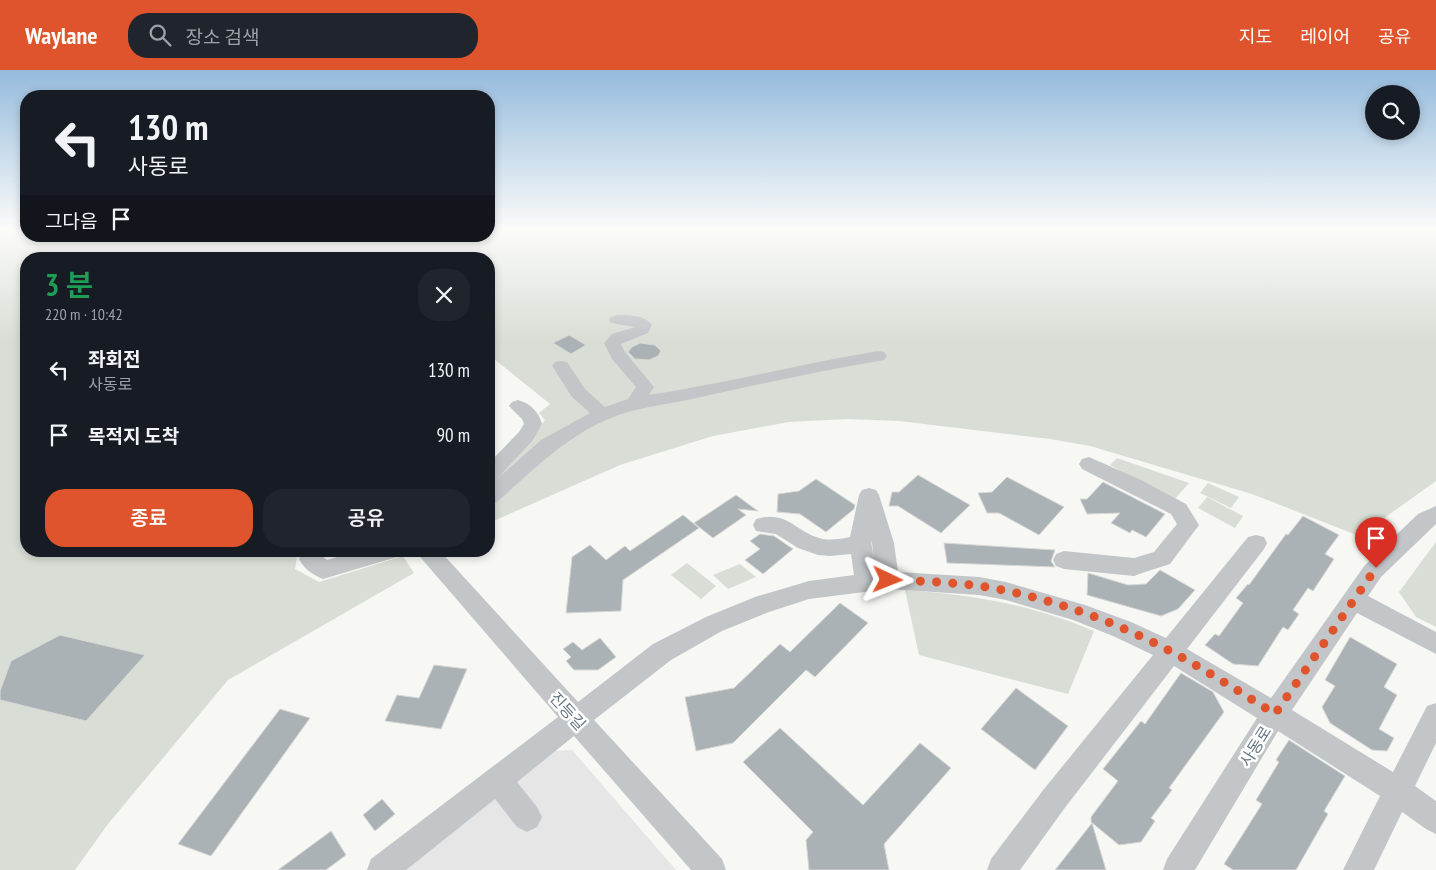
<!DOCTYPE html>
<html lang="ko">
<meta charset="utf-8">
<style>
:root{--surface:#171b24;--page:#20242c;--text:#f1f3f6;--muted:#9ea1a6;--accent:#df542c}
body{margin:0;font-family:"PT Sans Narrow","Noto Sans KR",sans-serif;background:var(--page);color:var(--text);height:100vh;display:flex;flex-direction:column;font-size:19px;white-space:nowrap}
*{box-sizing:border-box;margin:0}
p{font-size:16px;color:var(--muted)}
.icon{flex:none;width:28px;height:28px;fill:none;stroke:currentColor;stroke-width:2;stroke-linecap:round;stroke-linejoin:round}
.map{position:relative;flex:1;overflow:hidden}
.panel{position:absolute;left:20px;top:182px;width:475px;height:305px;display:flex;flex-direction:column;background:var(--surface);border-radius:20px;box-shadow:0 2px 8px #0003}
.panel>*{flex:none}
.banner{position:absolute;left:20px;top:20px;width:475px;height:152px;border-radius:20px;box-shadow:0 2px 8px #0003;background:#171b24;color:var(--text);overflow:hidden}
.fabs{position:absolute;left:1365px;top:15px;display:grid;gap:10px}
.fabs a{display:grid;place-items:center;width:55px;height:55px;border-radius:50%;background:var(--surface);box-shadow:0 2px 8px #0003;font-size:25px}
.pin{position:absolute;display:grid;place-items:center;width:42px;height:42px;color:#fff;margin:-51px -21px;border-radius:50% 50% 50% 0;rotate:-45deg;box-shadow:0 0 5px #0007}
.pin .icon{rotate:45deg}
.me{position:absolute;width:55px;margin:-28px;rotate:92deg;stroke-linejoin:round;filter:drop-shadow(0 0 4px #0008)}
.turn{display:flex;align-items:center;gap:18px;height:105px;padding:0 25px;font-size:22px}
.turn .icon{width:65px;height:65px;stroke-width:2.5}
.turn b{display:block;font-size:35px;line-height:42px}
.then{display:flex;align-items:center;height:48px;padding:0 25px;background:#0003;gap:10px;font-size:19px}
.round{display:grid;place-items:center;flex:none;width:52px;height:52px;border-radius:20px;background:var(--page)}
.head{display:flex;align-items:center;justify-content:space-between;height:85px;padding:0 25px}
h1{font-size:30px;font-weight:600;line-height:38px;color:#1e9e55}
.cta{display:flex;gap:10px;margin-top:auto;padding:10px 25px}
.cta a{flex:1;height:58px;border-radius:20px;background:var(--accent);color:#fff;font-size:20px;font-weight:600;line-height:58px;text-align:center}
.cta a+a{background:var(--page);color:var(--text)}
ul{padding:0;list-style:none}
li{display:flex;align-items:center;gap:15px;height:65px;padding:0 25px}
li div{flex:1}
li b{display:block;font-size:19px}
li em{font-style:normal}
header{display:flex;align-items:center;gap:30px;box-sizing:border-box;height:70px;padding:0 25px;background:var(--accent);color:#fff}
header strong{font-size:24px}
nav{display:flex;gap:28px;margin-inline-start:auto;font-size:18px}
.search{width:350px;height:45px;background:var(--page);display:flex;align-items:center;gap:12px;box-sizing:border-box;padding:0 18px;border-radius:20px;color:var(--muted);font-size:19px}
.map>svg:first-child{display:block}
.built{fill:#e5e6e5}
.green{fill:#d8ded5}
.building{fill:#aab2b6;stroke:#d8d8d6}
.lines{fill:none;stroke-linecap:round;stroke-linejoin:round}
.minor{fill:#c2c6c9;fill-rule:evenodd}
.route{stroke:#df542c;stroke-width:9;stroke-dasharray:0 16.2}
.labels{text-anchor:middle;stroke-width:5;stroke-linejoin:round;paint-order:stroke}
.near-street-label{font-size:16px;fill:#677784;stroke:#fff}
</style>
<header>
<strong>Waylane</strong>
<div class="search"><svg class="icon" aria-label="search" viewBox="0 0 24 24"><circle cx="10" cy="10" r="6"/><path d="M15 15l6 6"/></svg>장소 검색</div>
<nav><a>지도</a><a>레이어</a><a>공유</a></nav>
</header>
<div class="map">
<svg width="1436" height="800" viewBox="0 0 1436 800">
<rect width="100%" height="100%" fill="#f7f7f4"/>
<polygon class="built" points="572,680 676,800 398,800 550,681"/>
<g class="green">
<polygon points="0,158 26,158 26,166 489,166 489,158 1436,158 1436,411 1359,466 1252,424 1090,376 1050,369 899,351 847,349 789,352 713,366 620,395 489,453 489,416 545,350 539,343 550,334 489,285 489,189 26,189 26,481 298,481 295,499 319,512 403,486 414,503 228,610 108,754 75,800 0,800"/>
<polygon points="1117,388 1189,413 1175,429 1110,395"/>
<polygon points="1208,413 1239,427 1231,438 1200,423"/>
<polygon points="1207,427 1243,446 1235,458 1198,438"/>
<polygon points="1436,472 1436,557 1416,547 1399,522"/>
<polygon points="687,493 716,516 701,529 671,505"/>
<polygon points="740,494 756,507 728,519 713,505"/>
<path d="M905,520C974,525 1030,534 1094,561L1068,624L919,585Z"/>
</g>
<g class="building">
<polygon points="569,265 586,275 571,284 553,273"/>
<polygon points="640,273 655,275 661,281 658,286 649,290 635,289 628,282 632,277"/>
<polygon points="918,405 970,435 941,463 898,436 889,436 892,422 899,422"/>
<polygon points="1007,407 1064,437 1039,465 999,443 987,443 978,423 992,422"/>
<polygon points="816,409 855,435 854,439 826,462 800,444 777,442 778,424 799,421"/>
<polygon points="1103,412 1165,444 1146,467 1132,460 1130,463 1111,453 1120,443 1087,444 1080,429 1087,429"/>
<polygon points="736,425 758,441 738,439 746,445 713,468 694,453"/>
<polygon points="683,445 699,458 623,510 621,541 566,543 572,487 590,475 606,490 625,476 630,481"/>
<polygon points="1303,446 1339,465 1325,484 1334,489 1313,521 1308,518 1293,540 1299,544 1288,560 1283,557 1258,596 1233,594 1205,575 1215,564 1219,566 1243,533 1236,528 1248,514 1249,515 1286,464 1288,465"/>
<polygon points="760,464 774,466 793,479 763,504 745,490 760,479 750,471"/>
<polygon points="944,473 1055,480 1051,491 1055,497 947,493"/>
<polygon points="1160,500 1195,520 1178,539 1161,546 1087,525 1088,503 1128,515 1146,514"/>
<polygon points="840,533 868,553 815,607 806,600 733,673 696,681 685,627 734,618 780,574 790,582"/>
<polygon points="60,565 145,585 86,651 0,630 0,621 11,591"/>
<polygon points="1350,567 1397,594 1384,617 1397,625 1379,659 1394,668 1387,681 1372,680 1330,653 1322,637 1335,616 1325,610"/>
<polygon points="600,568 616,587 598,600 574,600 566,591 571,587 563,579 573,572 582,580"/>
<polygon points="434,595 467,599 441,659 385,651 397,625 419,628"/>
<polygon points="1181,603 1213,622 1224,642 1169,718 1172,720 1151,748 1155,751 1141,772 1119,775 1091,752 1091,747 1118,711 1103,699 1141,651 1145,654"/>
<polygon points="1016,618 1068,656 1035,700 981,659"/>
<polygon points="280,639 310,648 211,786 178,774"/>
<polygon points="780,658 863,735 920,673 951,698 884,774 889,800 809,800 806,770 813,762 743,692"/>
<polygon points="1289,670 1345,706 1324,741 1328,744 1296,800 1233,800 1224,794 1262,734 1256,730 1279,692 1276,690"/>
<polygon points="382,729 395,744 375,761 363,745"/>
<polygon points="1092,753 1106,800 1055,800"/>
<polygon points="331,761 346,785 326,800 278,800"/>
</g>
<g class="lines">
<g class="minor">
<path d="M617,245C628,245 645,245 652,255L648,263L621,274L625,282L654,317L649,325C726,313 801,294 878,281L884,282L887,286L884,290L878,291C816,302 754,315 692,329C665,335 637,337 611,348C566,366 532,401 496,433L489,435V416L541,370L590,343L572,327L552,296L555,292L561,291L567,292L585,319L605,337L628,329L636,317L612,289L604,273L612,264L635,257L611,253L609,250L611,247Z"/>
<path d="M518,330C530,333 539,342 542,354L533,370L496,410L489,412V393L519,362L524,354L522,349L509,336L512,332Z"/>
<polygon points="1089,387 1139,409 1186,434 1199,455 1170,494 1142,503 1134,506 1064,499 1056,496 1053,490 1056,484 1064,481 1134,488 1154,482 1177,454 1171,444 1082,399 1079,394 1082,389"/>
<path d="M869,418L876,420L879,425L894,473L898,502L979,507L1006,512L1085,535L1131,552L1166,568L1248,467L1256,465L1264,467L1267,473L1264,479L1187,579L1271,628L1365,495L1418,444L1436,436V454L1381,507L1368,526L1436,562V584L1357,543L1292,640L1393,702L1427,636L1436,633V673L1415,716L1436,731V764L1426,759L1402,742L1374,800H1343L1380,726L1278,661L1195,800H1163L1167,789L1257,648L1174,596L1064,739L1020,800H987L991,789L1044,719L1153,585L1113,566L1073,550L1006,530L979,525L888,519L809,529L769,542L722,561L671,590L594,650L722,789L726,800H691L574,666L517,712L537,737L542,747L537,757L527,762L517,757L495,729L406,800H367L371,789L558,647L415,481H440L578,632L653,574L706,547L755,527L809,511L854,505L851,484L830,486L818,485L798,478L776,464L756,461L753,455L756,449C787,440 795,461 819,468C829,471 840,469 850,467L859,425L862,420ZM871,471L872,473L874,490Z"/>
<path d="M301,481H323L322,486L327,490L358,481H400L397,487L323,509C313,505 304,499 299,489Z"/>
</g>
</g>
<linearGradient id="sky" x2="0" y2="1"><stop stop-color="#95bbdc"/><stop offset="0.59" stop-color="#fbfbfa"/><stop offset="1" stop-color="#fbfbfa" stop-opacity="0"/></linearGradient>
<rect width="1436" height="270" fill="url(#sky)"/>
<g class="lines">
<path class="route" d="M888,510C919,511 950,512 980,516C1045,526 1112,550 1170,581C1206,600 1240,622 1275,644L1376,498"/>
</g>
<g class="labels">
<g class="near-street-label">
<text transform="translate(568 641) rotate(48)" y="6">진등길</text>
<text transform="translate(1255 676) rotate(-58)" y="6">사동로</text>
</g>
</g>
</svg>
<div class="fabs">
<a><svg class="icon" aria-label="search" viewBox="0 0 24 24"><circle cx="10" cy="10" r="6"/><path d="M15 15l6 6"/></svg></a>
</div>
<div class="pin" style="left:1376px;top:498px;background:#d93025"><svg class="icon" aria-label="arrive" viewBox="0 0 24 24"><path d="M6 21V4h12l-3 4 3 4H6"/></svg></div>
<svg class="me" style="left:888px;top:510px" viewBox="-20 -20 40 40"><path d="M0-17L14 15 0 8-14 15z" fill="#df542c" stroke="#fff" stroke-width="4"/></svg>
<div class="banner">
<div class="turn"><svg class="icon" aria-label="left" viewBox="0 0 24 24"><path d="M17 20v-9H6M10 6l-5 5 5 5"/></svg><div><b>130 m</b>사동로</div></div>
<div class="then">그다음<svg class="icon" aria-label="arrive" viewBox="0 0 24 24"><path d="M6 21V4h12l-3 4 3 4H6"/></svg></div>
</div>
<section class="panel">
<div class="head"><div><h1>3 분</h1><p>220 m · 10:42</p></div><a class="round"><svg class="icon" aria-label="close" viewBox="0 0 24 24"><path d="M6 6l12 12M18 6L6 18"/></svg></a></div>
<ul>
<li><svg class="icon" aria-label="left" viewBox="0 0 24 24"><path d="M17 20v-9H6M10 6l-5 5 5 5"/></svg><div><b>좌회전</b><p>사동로</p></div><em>130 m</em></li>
<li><svg class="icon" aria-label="arrive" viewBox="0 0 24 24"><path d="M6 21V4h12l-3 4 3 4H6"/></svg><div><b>목적지 도착</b></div><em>90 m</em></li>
</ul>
<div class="cta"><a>종료</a><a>공유</a></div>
</section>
</div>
